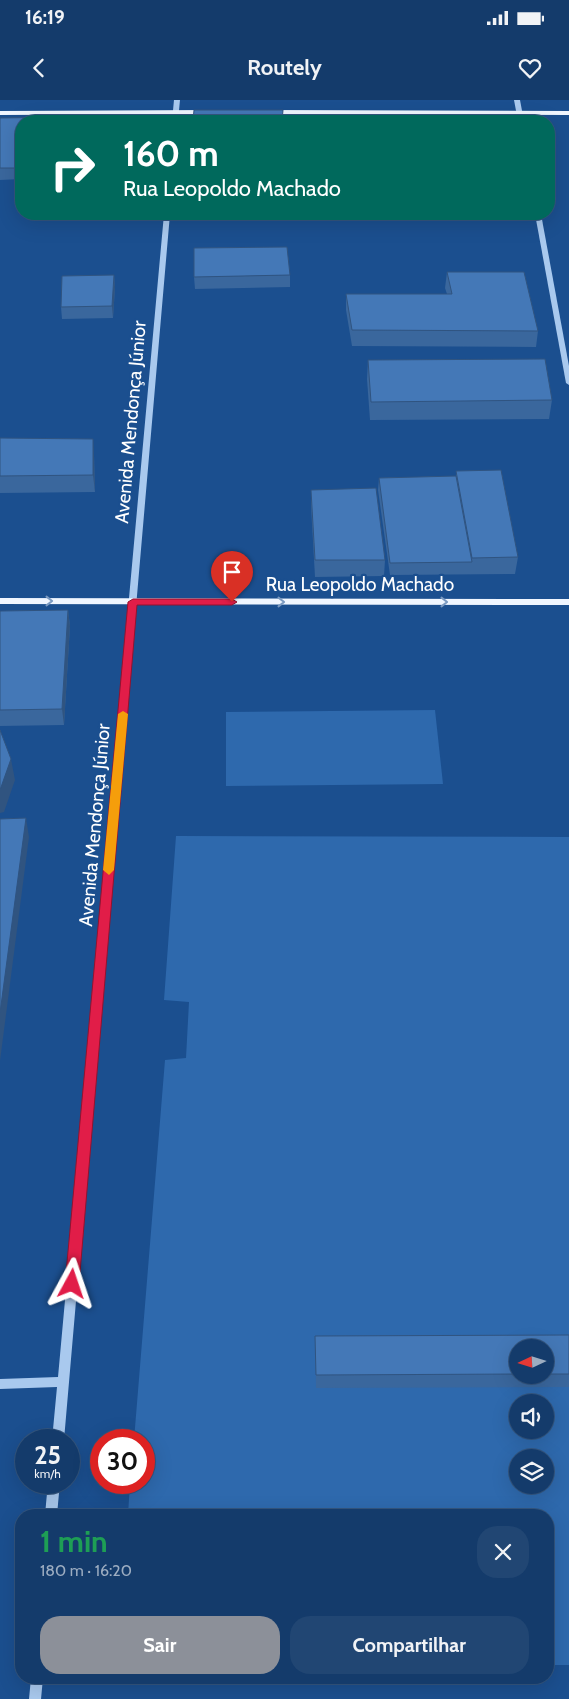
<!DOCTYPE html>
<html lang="pt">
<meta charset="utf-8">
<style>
:root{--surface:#143b6b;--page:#214673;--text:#f1f3f6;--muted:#9dadc1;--line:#33557e;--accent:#8c9099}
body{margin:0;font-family:Cabin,sans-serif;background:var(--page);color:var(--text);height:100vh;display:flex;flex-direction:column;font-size:19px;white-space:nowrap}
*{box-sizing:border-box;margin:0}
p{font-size:16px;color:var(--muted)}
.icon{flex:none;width:28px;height:28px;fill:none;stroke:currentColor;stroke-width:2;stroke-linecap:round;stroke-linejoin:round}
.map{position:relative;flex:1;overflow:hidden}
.sheet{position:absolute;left:15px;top:1409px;width:539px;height:175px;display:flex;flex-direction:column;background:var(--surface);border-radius:20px;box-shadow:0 5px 20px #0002,0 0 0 1px var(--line)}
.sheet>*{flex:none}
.banner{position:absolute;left:15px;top:15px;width:540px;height:105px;border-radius:20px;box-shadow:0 5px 20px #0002,0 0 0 1px var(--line);background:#00695c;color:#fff;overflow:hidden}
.needle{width:32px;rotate:266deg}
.controls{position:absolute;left:509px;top:1239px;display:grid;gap:10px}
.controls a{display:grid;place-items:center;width:45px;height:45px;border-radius:50%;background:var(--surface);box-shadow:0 5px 20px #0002,0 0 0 1px var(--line);font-size:25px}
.speed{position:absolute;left:15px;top:1329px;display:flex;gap:10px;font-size:25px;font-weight:700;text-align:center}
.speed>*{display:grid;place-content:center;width:65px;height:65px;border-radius:50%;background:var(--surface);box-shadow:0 5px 20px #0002,0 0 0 1px var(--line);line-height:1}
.speed small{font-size:12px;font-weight:400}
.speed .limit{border:8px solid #d22;background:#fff;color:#111}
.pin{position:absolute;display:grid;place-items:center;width:42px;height:42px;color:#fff;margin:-51px -21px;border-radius:50% 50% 50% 0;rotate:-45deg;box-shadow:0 0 5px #0007}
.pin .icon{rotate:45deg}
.me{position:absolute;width:55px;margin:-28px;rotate:5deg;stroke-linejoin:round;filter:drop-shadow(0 0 4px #0008)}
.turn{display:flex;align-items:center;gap:18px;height:105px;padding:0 25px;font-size:22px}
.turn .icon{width:65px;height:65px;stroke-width:2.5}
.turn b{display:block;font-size:35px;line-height:42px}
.round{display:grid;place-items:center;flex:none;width:52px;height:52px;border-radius:20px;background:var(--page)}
.summary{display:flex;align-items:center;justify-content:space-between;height:85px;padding:0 25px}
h1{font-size:30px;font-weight:800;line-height:38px;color:#1e9e55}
.button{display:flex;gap:10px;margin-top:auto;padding:10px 25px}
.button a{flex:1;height:58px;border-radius:20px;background:var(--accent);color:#fff;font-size:20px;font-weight:800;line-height:58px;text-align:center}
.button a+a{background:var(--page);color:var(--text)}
.status{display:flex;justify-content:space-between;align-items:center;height:35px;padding:0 25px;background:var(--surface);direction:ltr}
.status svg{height:14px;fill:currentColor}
header{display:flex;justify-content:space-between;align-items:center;height:65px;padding:0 25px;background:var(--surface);font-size:22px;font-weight:800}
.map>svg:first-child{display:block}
.green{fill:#2e69ad;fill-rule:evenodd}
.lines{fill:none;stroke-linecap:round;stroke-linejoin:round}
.minor{fill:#a9c9ee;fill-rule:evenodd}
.major{fill:#f0f6ff;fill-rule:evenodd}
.wall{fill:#3a679d;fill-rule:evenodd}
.shaded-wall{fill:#305480}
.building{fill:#4478b7;stroke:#305480}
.oneway{stroke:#7b9ac1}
.route{fill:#e11d48;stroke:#92132f}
.slow{fill:#f59e0b}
.labels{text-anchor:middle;stroke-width:4.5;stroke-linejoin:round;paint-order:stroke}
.street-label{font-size:19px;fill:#fff;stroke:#1b4f8f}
</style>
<div class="status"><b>16:19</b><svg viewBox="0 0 49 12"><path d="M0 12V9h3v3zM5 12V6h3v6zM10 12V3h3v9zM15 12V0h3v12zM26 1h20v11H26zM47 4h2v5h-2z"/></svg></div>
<header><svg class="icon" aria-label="back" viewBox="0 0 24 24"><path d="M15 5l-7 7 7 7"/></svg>Routely<svg class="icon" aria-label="heart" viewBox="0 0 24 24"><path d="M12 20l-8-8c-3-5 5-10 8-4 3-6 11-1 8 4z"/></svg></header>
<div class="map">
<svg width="569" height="1599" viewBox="0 0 569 1599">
<rect width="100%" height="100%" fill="#1b4f8f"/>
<g class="green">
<polygon points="435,610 443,684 226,686 226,612"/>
<path d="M176,736L569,737V1565H548V1415H128L130,1383L144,1382V1340H134L165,960L186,958L189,902L164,900ZM518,1248H545V1275H518ZM518,1302H545V1330H518ZM518,1358H545V1385H518Z"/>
</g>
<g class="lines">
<g class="minor">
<polygon points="174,0 180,0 178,21 172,21"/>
<polygon points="514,0 520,0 524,21 518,21"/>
<polygon points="164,114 170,114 64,1340 52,1340 57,1287 0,1289 0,1279 58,1277"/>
<polygon points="535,114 541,114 569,266 569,285 566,283"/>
<polygon points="48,1382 60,1382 57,1415 45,1415"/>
<polygon points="31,1578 43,1578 41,1599 29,1599"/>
</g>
<g class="major">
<polygon points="212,10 212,14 209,14 0,15 0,11"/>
<polygon points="264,10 569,11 569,15 267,14 264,14"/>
<polygon points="0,498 569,499 569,505 0,504"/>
</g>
</g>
<g class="wall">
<polygon points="0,18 21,21 21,79 0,80"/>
<polygon points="447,172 538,231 536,247 352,246 346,210 346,194 447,194 445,188"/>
<polygon points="114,175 115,187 113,218 62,219 61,207"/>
<polygon points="290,175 290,187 195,189 194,177"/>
<polygon points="368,260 552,300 549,319 370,320 367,279"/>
<polygon points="0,338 94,355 95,392 0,393"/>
<polygon points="456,371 518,457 515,474 390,475 378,390 379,378 456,376"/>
<polygon points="311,390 385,460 384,476 315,477 311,406"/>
<polygon points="68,510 70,526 64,625 0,626 0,511"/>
<path d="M569,1235V1287L316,1288L315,1236ZM518,1248H545V1275H518Z"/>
</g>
<g class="shaded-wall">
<polygon points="114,175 115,187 113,218 112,206"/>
<polygon points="93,339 94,355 95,392 93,375"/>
<polygon points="68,510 70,526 64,625 62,609"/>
<polygon points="11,659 15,680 4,712 0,713 0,690"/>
<polygon points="26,718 29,737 0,961 0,913"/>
</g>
<g class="building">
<polygon points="194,10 283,10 282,21 193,21"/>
<polygon points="65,17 64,21 21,21 21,68 0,68 0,18"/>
<polygon points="287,147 290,175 194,177 194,148"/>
<polygon points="447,172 524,172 538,231 352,230 346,194 452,194"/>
<polygon points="114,175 112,206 61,207 62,176"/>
<polygon points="545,259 552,300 371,302 368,260"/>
<polygon points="0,338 93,339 93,375 0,376"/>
<polygon points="501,370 518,457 472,458 456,371"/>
<polygon points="456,376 472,462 390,463 379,378"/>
<polygon points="376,388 385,460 315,460 311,390"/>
<polygon points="68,510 62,609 0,610 0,511"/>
<polygon points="0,630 11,659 0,690"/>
<polygon points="26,718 0,913 0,719"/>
<polygon points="569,1235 569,1274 545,1274 545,1248 518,1248 518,1274 316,1275 315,1236"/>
</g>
<defs><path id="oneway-chevron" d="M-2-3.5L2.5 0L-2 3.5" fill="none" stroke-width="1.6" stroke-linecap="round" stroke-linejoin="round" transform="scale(1.25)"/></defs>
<g class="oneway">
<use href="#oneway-chevron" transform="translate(49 501)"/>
<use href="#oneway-chevron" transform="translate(281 502)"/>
<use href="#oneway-chevron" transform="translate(444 502)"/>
</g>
<polygon class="route" points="133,499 232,499 237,502 232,505 137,505 79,1184 77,1188 72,1190 67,1188 65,1184 128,502"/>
<polygon class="slow" points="123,611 128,614 114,770 109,775 103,770 118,614"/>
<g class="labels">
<g class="street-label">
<text transform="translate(130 322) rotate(-85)" y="7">Avenida Mendonça Júnior</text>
<text x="360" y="491">Rua Leopoldo Machado</text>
<text transform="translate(94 725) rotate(-85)" y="7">Avenida Mendonça Júnior</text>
</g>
</g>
</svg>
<div class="controls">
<a><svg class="needle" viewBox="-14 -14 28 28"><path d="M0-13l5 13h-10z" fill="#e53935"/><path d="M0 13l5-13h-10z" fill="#9dadc1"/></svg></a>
<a><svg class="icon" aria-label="sound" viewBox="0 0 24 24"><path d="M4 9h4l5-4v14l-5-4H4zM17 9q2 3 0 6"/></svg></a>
<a><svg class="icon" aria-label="layers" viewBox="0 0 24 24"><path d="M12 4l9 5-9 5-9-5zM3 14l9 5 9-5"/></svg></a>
</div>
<div class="speed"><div>25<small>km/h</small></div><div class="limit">30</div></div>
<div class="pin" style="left:232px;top:502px;background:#d93025"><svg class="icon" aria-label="arrive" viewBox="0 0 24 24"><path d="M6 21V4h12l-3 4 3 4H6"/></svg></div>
<svg class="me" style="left:72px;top:1184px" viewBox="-20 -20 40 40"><path d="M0-17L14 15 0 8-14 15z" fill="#e11d48" stroke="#fff" stroke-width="4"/></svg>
<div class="banner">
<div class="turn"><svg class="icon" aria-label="right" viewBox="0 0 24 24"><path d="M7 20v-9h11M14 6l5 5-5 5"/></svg><div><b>160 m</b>Rua Leopoldo Machado</div></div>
</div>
<section class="sheet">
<div class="summary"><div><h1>1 min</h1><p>180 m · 16:20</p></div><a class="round"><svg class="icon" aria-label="close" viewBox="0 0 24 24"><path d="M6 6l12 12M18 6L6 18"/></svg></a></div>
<div class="button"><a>Sair</a><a>Compartilhar</a></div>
</section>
</div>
